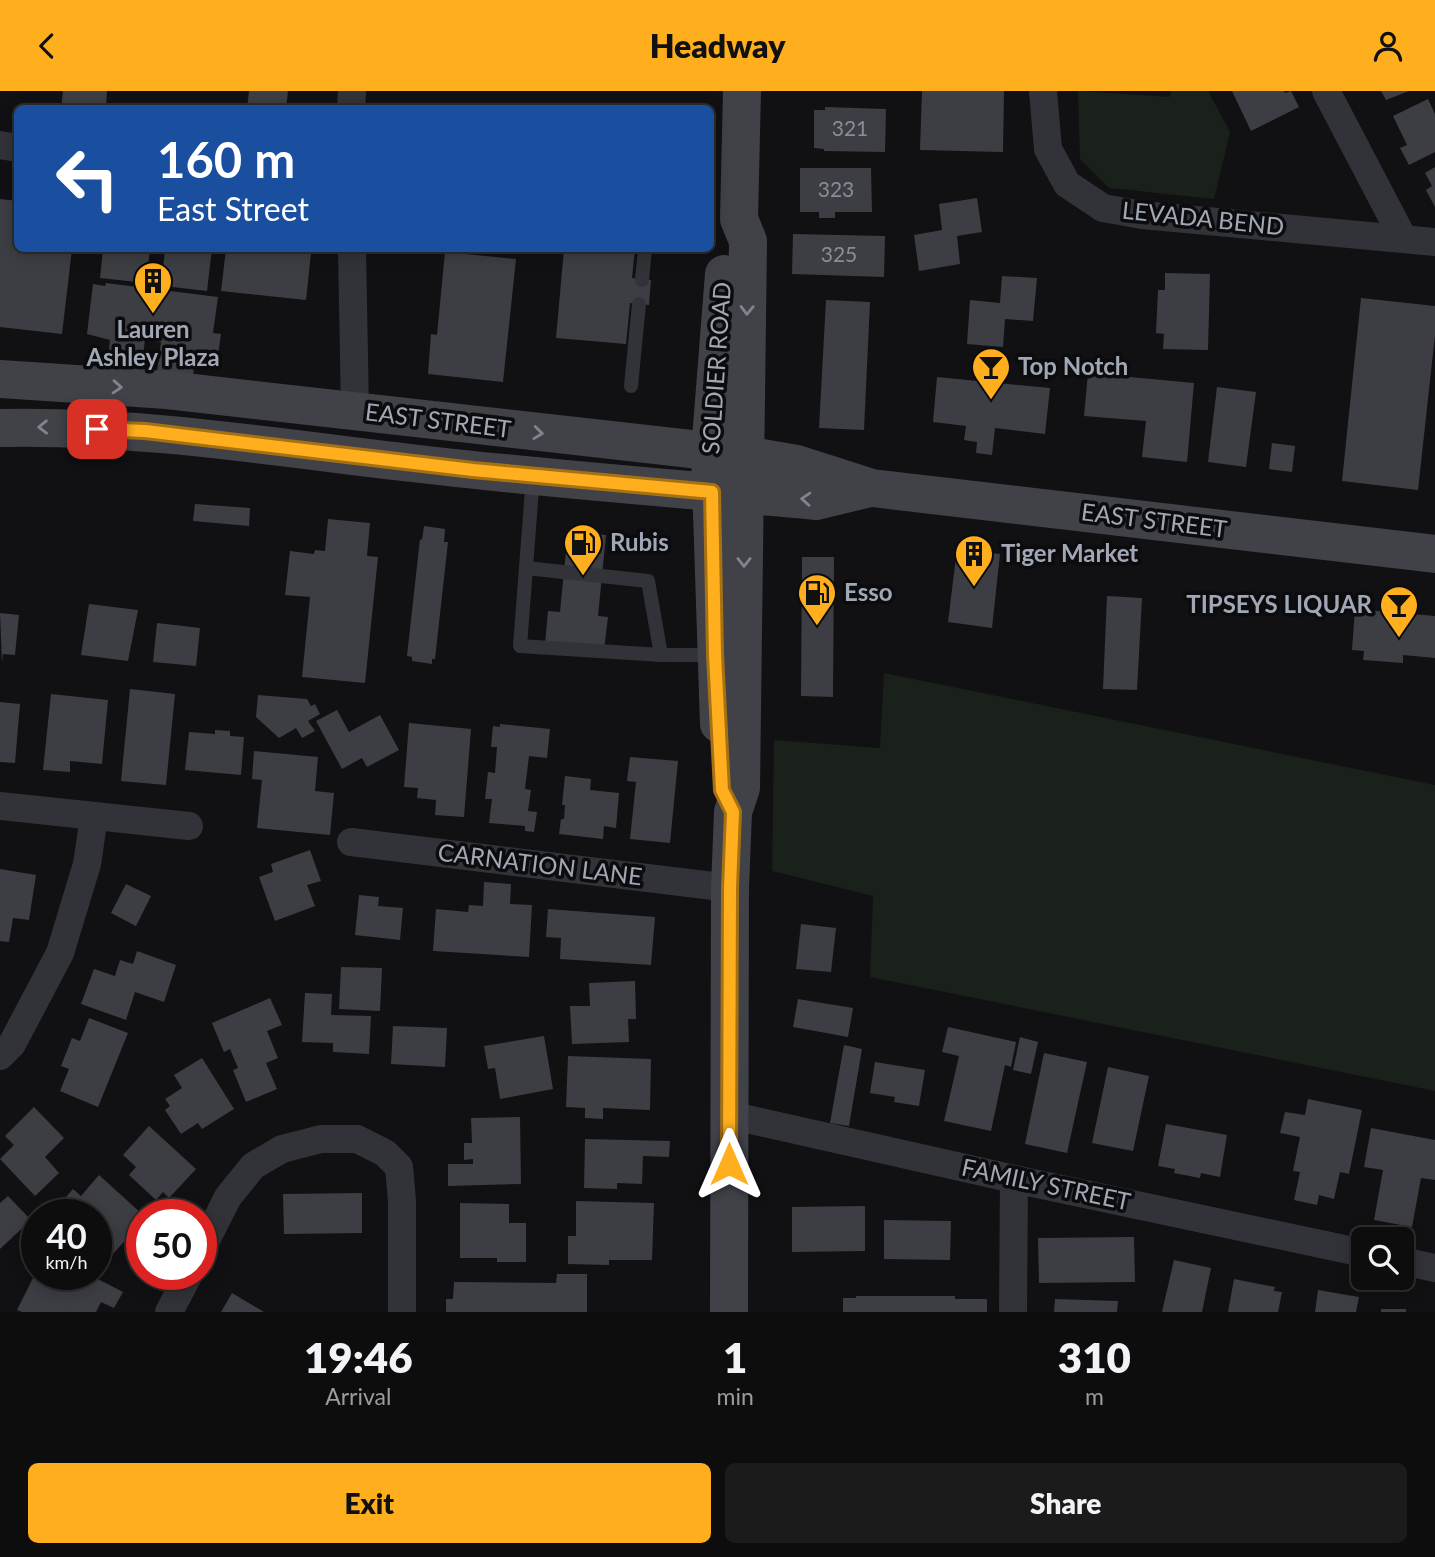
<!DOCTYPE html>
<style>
:root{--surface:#0d0d0e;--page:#1b1b1c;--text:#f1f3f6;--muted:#9a9c9e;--line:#2d2d2e;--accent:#ffae1d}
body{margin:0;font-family:Lato,sans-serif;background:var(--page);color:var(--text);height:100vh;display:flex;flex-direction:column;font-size:26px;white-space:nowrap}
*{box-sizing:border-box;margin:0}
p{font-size:23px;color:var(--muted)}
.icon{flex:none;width:38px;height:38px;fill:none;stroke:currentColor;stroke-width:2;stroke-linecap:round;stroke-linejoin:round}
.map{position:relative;height:1221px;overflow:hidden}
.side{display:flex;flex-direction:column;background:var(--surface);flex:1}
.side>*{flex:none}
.hud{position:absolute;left:14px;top:14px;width:700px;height:147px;border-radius:10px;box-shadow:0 4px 18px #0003,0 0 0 2px var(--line);background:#1a4fa0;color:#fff;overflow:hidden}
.controls{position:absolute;left:1351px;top:1136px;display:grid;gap:14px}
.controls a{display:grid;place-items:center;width:63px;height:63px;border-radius:10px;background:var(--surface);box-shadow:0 4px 18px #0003,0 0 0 2px var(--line);font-size:35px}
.speed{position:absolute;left:21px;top:1108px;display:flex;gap:14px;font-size:35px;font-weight:700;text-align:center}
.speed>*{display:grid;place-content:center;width:91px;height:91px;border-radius:50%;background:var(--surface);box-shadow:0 4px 18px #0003,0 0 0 2px var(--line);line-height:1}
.speed small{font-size:18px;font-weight:400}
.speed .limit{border:10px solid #d22;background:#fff;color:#111}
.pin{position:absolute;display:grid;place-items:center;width:60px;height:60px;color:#fff;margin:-30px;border-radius:14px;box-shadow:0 4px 10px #0006}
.me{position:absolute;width:77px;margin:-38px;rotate:0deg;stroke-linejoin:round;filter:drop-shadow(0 0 5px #0008)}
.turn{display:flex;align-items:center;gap:24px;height:147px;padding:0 28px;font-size:32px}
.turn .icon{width:91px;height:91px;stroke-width:2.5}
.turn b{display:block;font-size:49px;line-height:60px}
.eta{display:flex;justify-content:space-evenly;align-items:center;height:119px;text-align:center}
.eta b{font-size:42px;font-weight:800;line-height:49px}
.cta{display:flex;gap:14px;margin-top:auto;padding:14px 28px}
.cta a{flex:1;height:80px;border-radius:10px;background:var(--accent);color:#111;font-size:28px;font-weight:800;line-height:80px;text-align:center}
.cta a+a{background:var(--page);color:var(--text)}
header{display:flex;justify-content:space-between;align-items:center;height:91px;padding:0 28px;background:var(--accent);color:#111;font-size:32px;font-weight:800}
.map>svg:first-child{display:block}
.green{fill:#19211a}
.building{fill:#3d3e43}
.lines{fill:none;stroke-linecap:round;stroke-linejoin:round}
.service{stroke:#323338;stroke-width:14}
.minor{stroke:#323338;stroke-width:28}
.secondary{stroke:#404248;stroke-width:38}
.oneway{stroke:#7f848f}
.route-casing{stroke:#a67113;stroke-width:18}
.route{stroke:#ffae1d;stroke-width:12}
.labels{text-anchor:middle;stroke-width:7;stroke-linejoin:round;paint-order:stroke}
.number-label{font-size:21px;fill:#888e98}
.street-label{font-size:24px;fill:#a1a8b5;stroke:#0c0c0e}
.poi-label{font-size:24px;font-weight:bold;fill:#a1a8b5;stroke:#0c0c0e;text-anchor:start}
</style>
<header><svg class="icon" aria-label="back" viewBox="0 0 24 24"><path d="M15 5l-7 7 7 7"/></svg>Headway<svg class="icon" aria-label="person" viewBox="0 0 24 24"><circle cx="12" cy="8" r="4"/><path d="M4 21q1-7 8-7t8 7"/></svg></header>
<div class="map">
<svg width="1435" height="1221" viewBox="0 0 1435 1221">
<rect width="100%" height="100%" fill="#111113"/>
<g class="green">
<polygon points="1078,0 1169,6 1172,0 1208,0 1230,41 1214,108 1109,97 1080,68"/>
<polygon points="884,582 1435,694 1435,1000 870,886 873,805 772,780 774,649 880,657"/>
</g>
<g class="building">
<polygon points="63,0 107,0 106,18 61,18"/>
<polygon points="249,0 288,0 286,18 247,18"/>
<polygon points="922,0 1004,0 1003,61 920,59"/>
<polygon points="1232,0 1284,0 1285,2 1291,0 1299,16 1251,40"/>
<polygon points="1381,0 1409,0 1386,9"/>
<polygon points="1428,8 1435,23 1435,61 1409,74 1400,57 1407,54 1393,25"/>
<polygon points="825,16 886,18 885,61 824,60 824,58 814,57 814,19 825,19"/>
<polygon points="1435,76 1435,116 1426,99 1432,95 1425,82"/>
<polygon points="800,77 871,77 872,121 835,121 835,127 819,127 819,121 800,121"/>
<polygon points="977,107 982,141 957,145 960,173 919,180 914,144 942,139 939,113"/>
<polygon points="0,108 18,110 18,158 72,158 62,243 0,236"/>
<polygon points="793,143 885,145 884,186 792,183"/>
<polygon points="103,158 150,158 146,192 100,187"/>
<polygon points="165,158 212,158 207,200 164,195 166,180 163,179"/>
<polygon points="226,158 274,158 311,162 306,209 221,200"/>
<polygon points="564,158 635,158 632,187 651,189 649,214 630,212 626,253 556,247"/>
<polygon points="445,161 516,168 503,291 428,283 431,243 437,244"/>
<polygon points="1165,182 1210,183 1208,259 1163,258 1164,243 1156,242 1158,199 1165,199"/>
<polygon points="1002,185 1037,187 1033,230 1005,228 1003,256 967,253 970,209 1000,212"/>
<polygon points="106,192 218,206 213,242 221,243 217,271 195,269 193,285 157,280 161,251 145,249 141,278 107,274 110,249 87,243 93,193 105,195"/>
<polygon points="1361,207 1435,215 1435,244 1418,399 1342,390"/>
<polygon points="826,209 870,211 864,339 819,337"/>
<polygon points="1088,282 1194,292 1187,371 1142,366 1146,330 1084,325"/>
<polygon points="937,286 1050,297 1045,343 995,337 992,364 976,362 977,351 964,349 966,335 933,331"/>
<polygon points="1217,296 1256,301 1246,376 1208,371"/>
<polygon points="1272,352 1295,355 1292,381 1269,378"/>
<polygon points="195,413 250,417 249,435 193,430"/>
<polygon points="328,428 370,432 367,465 378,466 365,592 302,586 310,506 285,504 290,460 314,463 315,459 325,460"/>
<polygon points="424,435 445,438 444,451 448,451 435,568 432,568 432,573 412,570 412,566 407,565 420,448 422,449"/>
<polygon points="568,440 606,444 598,525 608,526 604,559 545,553 548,520 560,521"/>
<polygon points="957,458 1000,463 992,537 948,531"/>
<polygon points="802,466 834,466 833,606 801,605"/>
<polygon points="1107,505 1142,507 1137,599 1103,598"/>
<polygon points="89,513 138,519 128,570 81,564"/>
<polygon points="1355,518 1435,525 1435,567 1403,564 1403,572 1363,569 1364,560 1352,559"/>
<polygon points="0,522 19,524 15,564 3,563 2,571"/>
<polygon points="157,532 200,537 196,575 153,571"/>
<polygon points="130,598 175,603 166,694 121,690"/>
<polygon points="51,603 108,609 102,673 70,670 70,681 43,679"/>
<polygon points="258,604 307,608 311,615 315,613 320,623 308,630 315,640 302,647 296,637 279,647 256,626"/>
<polygon points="0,611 20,613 15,672 0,671"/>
<polygon points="337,619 349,641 380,624 399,659 367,676 362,667 342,678 316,630"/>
<polygon points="409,632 471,638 464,726 435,724 436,709 417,707 418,697 404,696"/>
<polygon points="500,633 550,638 547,667 529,665 525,698 531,699 528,720 537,721 534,741 525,740 525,735 489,732 492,708 485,708 488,681 495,682 497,656 491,656 493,635 500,636"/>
<polygon points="215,639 230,640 230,645 244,646 241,684 185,679 189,641 215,643"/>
<polygon points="254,660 318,666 315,700 334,702 330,744 257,737 262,689 252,688"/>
<polygon points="630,666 678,670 670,752 630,748 636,691 627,690"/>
<polygon points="565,685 591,688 590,699 619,702 616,737 604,735 603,748 559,743 561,728 564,728 565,714 562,714"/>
<polygon points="310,759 321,790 307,794 315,815 275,830 259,786 273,781 271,773"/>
<polygon points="0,778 36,784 29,829 13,827 9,851 0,850"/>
<polygon points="484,791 511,793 510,813 532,814 529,866 433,860 436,818 468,821 469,814 483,815"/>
<polygon points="126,793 151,805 136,835 111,822"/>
<polygon points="359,804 379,806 378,815 403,817 400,849 355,844"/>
<polygon points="548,818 655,826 651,874 560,868 561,847 546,846"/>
<polygon points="801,833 836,837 831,881 796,878"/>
<polygon points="137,860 176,874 164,911 135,901 126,929 81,913 94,878 115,885 120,869 133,873"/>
<polygon points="341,876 382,877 380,920 339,918"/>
<polygon points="635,890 636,928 628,928 629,951 572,953 570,915 590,915 589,892"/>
<polygon points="305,902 332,903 331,924 371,925 369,963 333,961 333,952 302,951"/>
<polygon points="270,907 282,934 267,940 278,967 266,972 277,998 246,1011 233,979 238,977 230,958 224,961 212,932"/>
<polygon points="798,908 853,917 848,946 793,936"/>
<polygon points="89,927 128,942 98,1016 60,1000 69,978 61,975 72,947 80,950"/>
<polygon points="393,935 447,937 445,976 391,973"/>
<polygon points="948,936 1016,951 1011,976 1005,974 991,1040 944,1030 959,965 942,961"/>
<polygon points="544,945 553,998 500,1008 495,977 488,978 484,955"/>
<polygon points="1020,946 1038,951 1031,983 1013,979"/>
<polygon points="844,954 862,958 849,1035 830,1032"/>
<polygon points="1044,962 1087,971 1067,1062 1025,1053"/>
<polygon points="568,965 651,968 650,1019 603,1017 603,1028 585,1027 585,1017 566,1016"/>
<polygon points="202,967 234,1018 202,1038 198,1032 181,1043 165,1019 170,1015 165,1008 182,997 174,984"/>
<polygon points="875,971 925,979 919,1015 894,1011 895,1006 870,1002"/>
<polygon points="1108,976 1149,985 1133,1060 1092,1052"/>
<polygon points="1308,1008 1362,1019 1349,1083 1340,1081 1334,1108 1319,1104 1317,1114 1294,1109 1300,1081 1293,1080 1300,1046 1280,1042 1285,1021 1305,1024"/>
<polygon points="34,1016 64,1047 45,1066 59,1082 35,1105 0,1068 14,1054 5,1045"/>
<polygon points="520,1026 521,1093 448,1095 448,1073 473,1073 473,1068 464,1069 464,1052 472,1052 471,1027"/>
<polygon points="1166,1033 1227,1044 1220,1086 1201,1082 1200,1087 1174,1082 1175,1078 1158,1075"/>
<polygon points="149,1035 196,1078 169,1107 163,1101 156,1109 129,1084 136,1076 123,1064"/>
<polygon points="1371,1037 1435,1049 1435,1089 1421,1087 1412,1136 1374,1129 1383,1079 1364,1076"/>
<polygon points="585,1048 670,1050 669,1066 643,1065 642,1093 617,1092 617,1098 584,1097"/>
<polygon points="99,1084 142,1123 142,1131 110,1166 101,1159 96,1164 96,1124 64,1124 68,1119 61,1112 73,1098 81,1105"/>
<polygon points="362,1102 362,1142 284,1143 283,1103"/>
<polygon points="8,1105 31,1129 0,1158 0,1112"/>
<polygon points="576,1110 654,1112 652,1169 609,1169 609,1174 568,1173 568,1145 576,1145"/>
<polygon points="460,1112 509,1113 509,1132 526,1132 526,1171 497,1171 497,1167 460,1167"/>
<polygon points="865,1115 865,1160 792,1161 792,1116"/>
<polygon points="884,1129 951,1130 950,1169 884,1168"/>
<polygon points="1134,1146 1135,1191 1039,1192 1038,1147"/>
<polygon points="1174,1169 1211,1177 1202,1221 1162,1221"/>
<polygon points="35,1183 57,1193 62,1183 88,1183 123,1201 114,1217 101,1211 96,1221 22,1221 17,1219"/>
<polygon points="557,1183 587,1183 587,1221 446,1221 446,1208 453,1208 454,1191 556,1192"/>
<polygon points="1234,1188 1275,1196 1274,1200 1282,1201 1278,1221 1228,1221"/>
<polygon points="1318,1199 1359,1206 1356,1221 1315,1221"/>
<polygon points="232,1202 264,1221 221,1221"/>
<polygon points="856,1205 955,1205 955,1208 987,1208 987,1221 843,1221 843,1207 856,1207"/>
<polygon points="1055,1208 1118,1210 1117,1221 1054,1221"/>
<rect x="1381" y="1218" width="25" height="3"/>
</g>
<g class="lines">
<g class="service">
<polyline points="642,189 645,158"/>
<polyline points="631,295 639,213"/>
<polyline points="533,385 520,555 661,564 714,564"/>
<polyline points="526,477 648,490 661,564"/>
</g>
<g class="minor">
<polyline points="1043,0 1048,58 1067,93 1103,117 1142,124 1435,151"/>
<polyline points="1326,0 1403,147"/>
<polyline points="351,18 352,0"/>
<polyline points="0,54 18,57"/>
<polyline points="352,158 355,321"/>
<polyline points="0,715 189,735"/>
<polyline points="351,751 730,797"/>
<polyline points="0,965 12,953 60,862 87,773 94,726"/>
<polyline points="729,1024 1014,1088 1363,1162"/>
<polyline points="201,1159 228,1106 253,1075 282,1058 321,1048 357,1048 385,1062 399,1076 402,1110 402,1221"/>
<polyline points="1402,1170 1435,1177"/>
<polyline points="169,1221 189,1183"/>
<polyline points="1013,1221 1014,1088"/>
</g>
<g class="secondary">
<polyline points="0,288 167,299 744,364 797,373 872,397 1435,463"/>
<path d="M0,337C139,334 273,356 411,372C546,388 681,398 816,410L870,397"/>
<polyline points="719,633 710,361 724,183"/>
<polyline points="729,1221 730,797 733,721 741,697 748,150 739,128 742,0"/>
</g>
</g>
<defs><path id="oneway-chevron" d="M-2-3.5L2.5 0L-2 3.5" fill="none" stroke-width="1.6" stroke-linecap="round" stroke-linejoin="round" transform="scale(1.75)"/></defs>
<g class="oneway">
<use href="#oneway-chevron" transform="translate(747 219) rotate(91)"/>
<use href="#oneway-chevron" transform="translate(117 296) rotate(4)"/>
<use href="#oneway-chevron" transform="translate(43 336) rotate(179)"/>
<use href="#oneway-chevron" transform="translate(538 342) rotate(7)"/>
<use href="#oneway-chevron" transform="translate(806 408) rotate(-176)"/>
<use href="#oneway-chevron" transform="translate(744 471) rotate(90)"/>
</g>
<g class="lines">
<defs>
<polyline id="route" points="97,338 145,340 473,379 712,401 715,564 722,699 733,721 730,797 729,1073"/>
</defs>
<use href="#route" class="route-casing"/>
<use href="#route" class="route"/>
</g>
<defs>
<symbol id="building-pin" viewBox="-11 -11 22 30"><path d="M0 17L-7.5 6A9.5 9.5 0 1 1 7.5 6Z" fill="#ffae1d" stroke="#0c0c0e"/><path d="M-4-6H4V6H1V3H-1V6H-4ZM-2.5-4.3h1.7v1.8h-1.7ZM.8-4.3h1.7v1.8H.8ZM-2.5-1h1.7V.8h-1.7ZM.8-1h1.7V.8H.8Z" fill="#111"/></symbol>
<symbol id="bar-pin" viewBox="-11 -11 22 30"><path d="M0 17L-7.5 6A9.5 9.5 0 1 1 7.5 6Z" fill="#ffae1d" stroke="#0c0c0e"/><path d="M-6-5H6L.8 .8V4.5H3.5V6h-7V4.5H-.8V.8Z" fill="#111"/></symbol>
<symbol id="fuel-pin" viewBox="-11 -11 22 30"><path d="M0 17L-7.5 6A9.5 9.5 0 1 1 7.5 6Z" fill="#ffae1d" stroke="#0c0c0e"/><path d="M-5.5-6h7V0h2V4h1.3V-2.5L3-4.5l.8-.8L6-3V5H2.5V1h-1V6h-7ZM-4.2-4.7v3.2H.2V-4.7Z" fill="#111"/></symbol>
</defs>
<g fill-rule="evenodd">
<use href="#building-pin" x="131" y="168" width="44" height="60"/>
<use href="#bar-pin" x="969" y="254" width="44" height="60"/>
<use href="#fuel-pin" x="561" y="430" width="44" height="60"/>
<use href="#building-pin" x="952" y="441" width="44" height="60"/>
<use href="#fuel-pin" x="795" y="480" width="44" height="60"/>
<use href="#bar-pin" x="1377" y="492" width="44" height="60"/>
</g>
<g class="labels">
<g class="number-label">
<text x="850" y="45">321</text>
<text x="836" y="106">323</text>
<text x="839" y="171">325</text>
</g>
<g class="street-label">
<text transform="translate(1203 128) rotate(6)" y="8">LEVADA BEND</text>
<text transform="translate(717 277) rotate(-86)" y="8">SOLDIER ROAD</text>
<text transform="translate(438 330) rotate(7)" y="8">EAST STREET</text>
<text transform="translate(1154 430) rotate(7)" y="8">EAST STREET</text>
<text transform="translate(540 774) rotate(7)" y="8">CARNATION LANE</text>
<text transform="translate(1046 1094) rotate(12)" y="8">FAMILY STREET</text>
</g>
<g class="poi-label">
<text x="153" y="247" text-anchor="middle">Lauren<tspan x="153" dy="28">Ashley Plaza</tspan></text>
<text x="1018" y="284">Top Notch</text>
<text x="610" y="460">Rubis</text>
<text x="1001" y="471">Tiger Market</text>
<text x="844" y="510">Esso</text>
<text x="1372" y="522" text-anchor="end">TIPSEYS LIQUAR</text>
</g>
</g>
</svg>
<div class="controls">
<a><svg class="icon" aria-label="search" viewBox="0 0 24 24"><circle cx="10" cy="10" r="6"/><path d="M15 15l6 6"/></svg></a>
</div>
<div class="speed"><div>40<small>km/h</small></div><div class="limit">50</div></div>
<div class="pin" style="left:97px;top:338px;background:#d93025"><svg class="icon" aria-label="arrive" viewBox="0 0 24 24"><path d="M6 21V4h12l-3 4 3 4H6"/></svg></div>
<svg class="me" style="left:729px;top:1073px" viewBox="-20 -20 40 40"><path d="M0-17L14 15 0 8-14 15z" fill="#ffae1d" stroke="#fff" stroke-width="4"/></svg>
<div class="hud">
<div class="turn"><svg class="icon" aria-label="left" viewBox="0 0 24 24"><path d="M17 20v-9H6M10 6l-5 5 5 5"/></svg><div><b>160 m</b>East Street</div></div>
</div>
</div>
<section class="side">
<div class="eta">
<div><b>19:46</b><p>Arrival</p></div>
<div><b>1</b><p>min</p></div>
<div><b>310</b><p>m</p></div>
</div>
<div class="cta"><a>Exit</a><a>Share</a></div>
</section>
